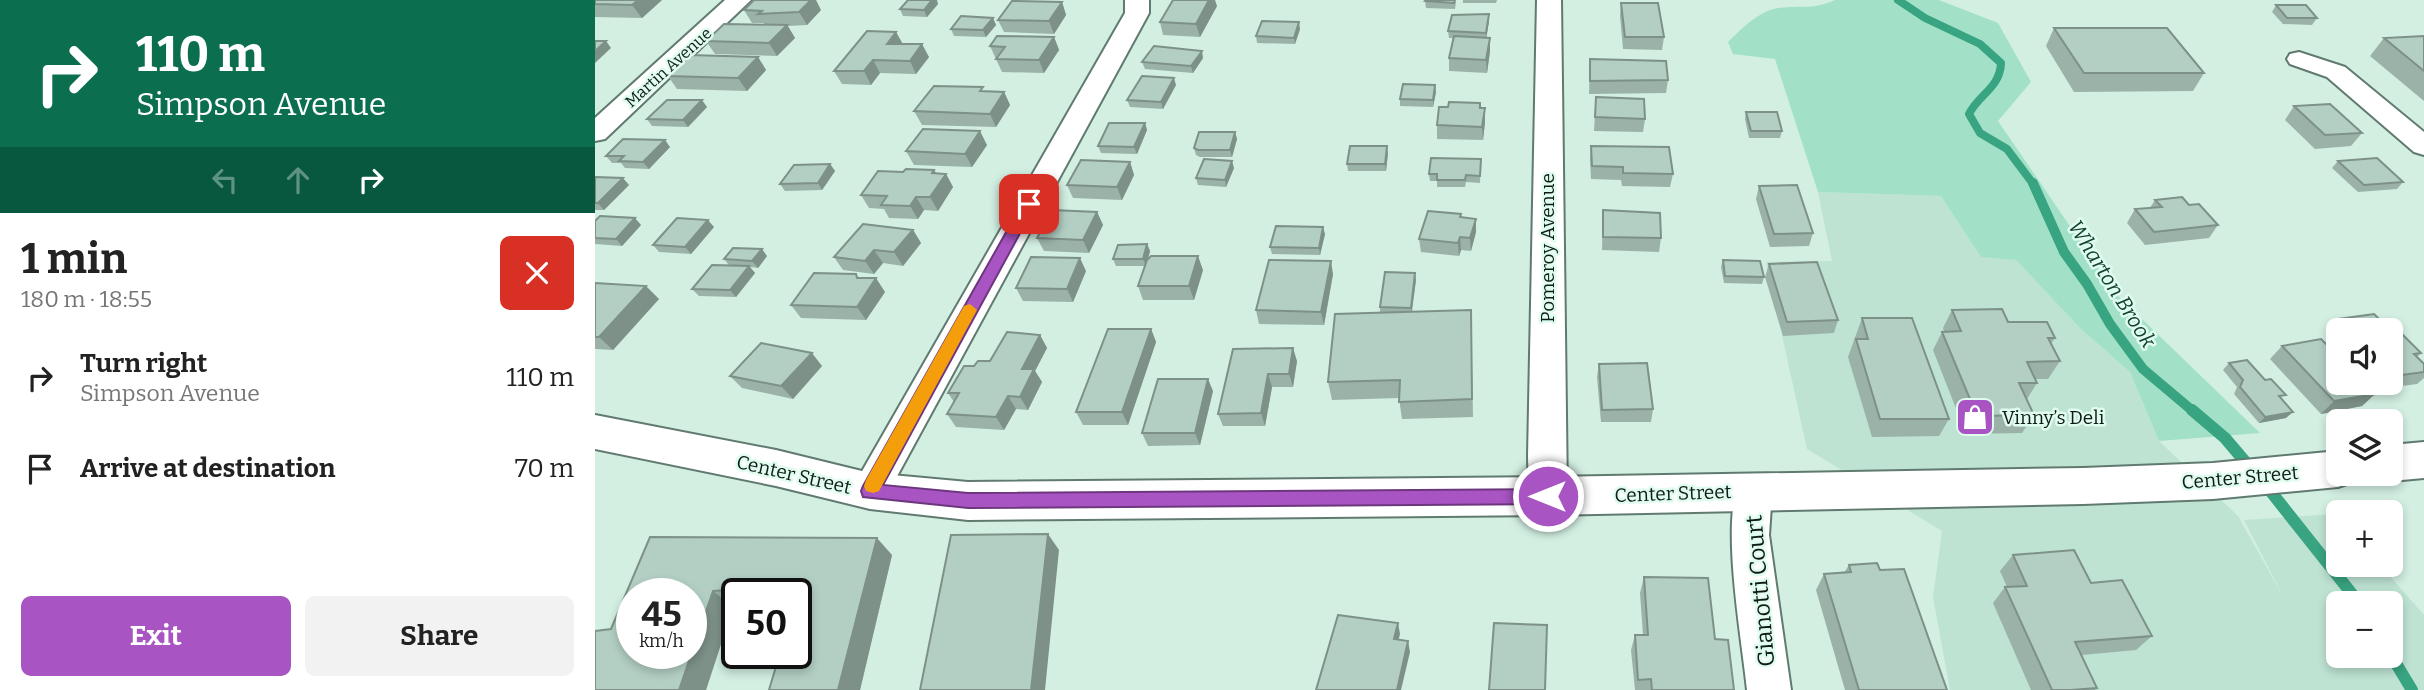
<!DOCTYPE html>
<meta charset="utf-8">
<style>
:root{--surface:#fff;--page:#f2f2f2;--text:#222;--muted:#767676;--accent:#a854c2}
body{margin:0;font-family:Bitter,serif;background:var(--page);color:var(--text);height:100vh;display:flex;flex-direction:column;font-size:26px;white-space:nowrap}
*{box-sizing:border-box;margin:0}
p{font-size:23px;color:var(--muted)}
.icon{flex:none;width:38px;height:38px;fill:none;stroke:currentColor;stroke-width:2;stroke-linecap:round;stroke-linejoin:round}
.map{position:relative;flex:1;overflow:hidden}
.side{display:flex;flex-direction:column;background:var(--surface);width:595px}
.side>*{flex:none}
.banner{background:#0b6e4f;color:#fff;overflow:hidden}
.fabs{position:absolute;left:1731px;top:318px;display:grid;gap:14px}
.fabs a{display:grid;place-items:center;width:77px;height:77px;border-radius:10px;background:var(--surface);box-shadow:0 4px 10px #0003;font-size:35px}
.speed{position:absolute;left:21px;top:578px;display:flex;gap:14px;font-size:35px;font-weight:700;text-align:center}
.speed>*{display:grid;place-content:center;width:91px;height:91px;border-radius:50%;background:var(--surface);box-shadow:0 4px 10px #0003;line-height:1}
.speed small{font-size:18px;font-weight:400}
.speed .limit{border:4px solid #111;border-radius:10px;background:#fff;color:#111}
.pin{position:absolute;display:grid;place-items:center;width:60px;height:60px;color:#fff;margin:-30px;border-radius:14px;box-shadow:0 4px 10px #0006}
.me{position:absolute;width:77px;margin:-38px;rotate:270deg;stroke-linejoin:round;filter:drop-shadow(0 0 5px #0008)}
.turn{display:flex;align-items:center;gap:24px;height:147px;padding:0 21px;font-size:32px}
.turn .icon{width:91px;height:91px;stroke-width:2.5}
.turn b{display:block;font-size:49px;line-height:60px}
.lanes{display:flex;align-items:center;height:66px;padding:0 21px;background:#0003;justify-content:center;gap:35px;direction:ltr}
.lanes .off{opacity:.35}
.round{display:grid;place-items:center;flex:none;width:74px;height:74px;border-radius:10px;background:var(--page)}
.summary{display:flex;align-items:center;justify-content:space-between;height:119px;padding:0 21px}
h1{font-size:42px;font-weight:700;line-height:52px}
.cta{display:flex;gap:14px;margin-top:auto;padding:14px 21px}
.cta a{flex:1;height:80px;border-radius:10px;background:var(--accent);color:#fff;font-size:28px;font-weight:700;line-height:80px;text-align:center}
.cta a+a{background:var(--page);color:var(--text)}
ul{padding:0;list-style:none}
li{display:flex;align-items:center;gap:21px;height:91px;padding:0 21px}
li div{flex:1}
li b{display:block;font-size:26px}
li em{font-style:normal}
main{display:flex;flex:1;min-height:0}
.map>svg:first-child{display:block}
.built{fill:#bee3d3;fill-rule:evenodd}
.green{fill:#a2e1c7}
.lines{fill:none;stroke-linecap:round;stroke-linejoin:round}
.stream-far2{stroke:#38a481;stroke-width:8}
.stream-far1{stroke:#38a481;stroke-width:10}
.stream{stroke:#38a481;stroke-width:12}
.minor-casing{stroke:#607a6f;stroke-width:4}
.secondary-casing{stroke:#607a6f;stroke-width:4}
.minor{fill:#fff;fill-rule:evenodd}
.secondary{fill:#fff;fill-rule:evenodd}
.wall{fill:#9ab2a8}
.shaded-wall{fill:#7d9188}
.building{fill:#b3cfc3;stroke:#7d9188;stroke-width:2;fill-rule:evenodd}
.route{fill:#a854c2;stroke:#6d377e;stroke-width:2}
.slow{fill:#f59e0b}
.labels{text-anchor:middle;stroke-width:5;stroke-linejoin:round;paint-order:stroke}
.far-street-label{font-size:16px;fill:#101b16;stroke:#dffcef}
.street-label{font-size:19px;fill:#101b16;stroke:#dffcef}
.poi-label{font-size:19px;fill:#101b16;stroke:#dffcef;text-anchor:start}
.water-label{font-size:21px;font-style:italic;fill:#134132;stroke:#dffcef}
.near-street-label{font-size:23px;fill:#101b16;stroke:#dffcef}
</style>
<main>
<section class="side">
<div class="banner">
<div class="turn"><svg class="icon" aria-label="right" viewBox="0 0 24 24"><path d="M7 20v-9h11M14 6l5 5-5 5"/></svg><div><b>110 m</b>Simpson Avenue</div></div>
<div class="lanes"><svg class="icon off" aria-label="left" viewBox="0 0 24 24"><path d="M17 20v-9H6M10 6l-5 5 5 5"/></svg><svg class="icon off" aria-label="ahead" viewBox="0 0 24 24"><path d="M12 20V5M6 11l6-6 6 6"/></svg><svg class="icon" aria-label="right" viewBox="0 0 24 24"><path d="M7 20v-9h11M14 6l5 5-5 5"/></svg></div>
</div>
<div class="summary"><div><h1>1 min</h1><p>180 m · 18:55</p></div><a class="round" style="background:#d93025;color:#fff"><svg class="icon" aria-label="close" viewBox="0 0 24 24"><path d="M6 6l12 12M18 6L6 18"/></svg></a></div>
<ul>
<li><svg class="icon" aria-label="right" viewBox="0 0 24 24"><path d="M7 20v-9h11M14 6l5 5-5 5"/></svg><div><b>Turn right</b><p>Simpson Avenue</p></div><em>110 m</em></li>
<li><svg class="icon" aria-label="arrive" viewBox="0 0 24 24"><path d="M6 21V4h12l-3 4 3 4H6"/></svg><div><b>Arrive at destination</b></div><em>70 m</em></li>
</ul>
<div class="cta"><a>Exit</a><a>Share</a></div>
</section>
<div class="map">
<svg width="1829" height="690" viewBox="0 0 1829 690">
<rect width="100%" height="100%" fill="#d2efe2"/>
<path class="built" d="M1223,192L1346,196L1386,256L1421,260L1486,329L1535,372L1564,441L1643,516L1689,598L1649,520L1741,514L1743,565H1785L1829,615V690H1355L1338,597L1347,531L1212,449L1171,262L1237,261ZM1743,604H1796V656H1743Z"/>
<path class="green" d="M1240,0H1344L1403,23L1436,82L1403,121L1522,295L1665,433L1564,441L1535,372L1486,329L1421,260L1386,257L1346,196L1223,192L1180,59L1138,54L1133,42C1146,29 1165,10 1184,8C1207,5 1218,10 1240,0Z"/>
<g class="lines">
<path class="stream-far2" d="M1303,0L1330,18L1385,44L1406,63C1405,88 1384,94 1374,114L1385,133L1412,149L1439,185"/>
<polyline class="stream-far1" points="1438,183 1469,252 1492,284 1515,324 1548,369 1599,412"/>
<g class="stream">
<polyline points="1597,410 1630,438 1658,471"/>
<polyline points="1669,483 1765,604"/>
<polyline points="1796,655 1817,690"/>
</g>
<defs>
<g id="minor">
<polygon points="130,0 156,0 10,139 0,141 0,118"/>
<polygon points="530,0 554,0 554,13 288,502 275,507 262,502 256,491 262,480 530,13"/>
<polygon points="942,0 966,0 972,496 966,507 953,512 940,507 934,496 933,456"/>
<polygon points="1704,52 1750,67 1829,132 1829,155 1819,152 1732,77 1695,64 1692,59 1695,54"/>
<path d="M1158,475L1171,480L1177,491L1174,535L1196,690H1152C1147,640 1125,521 1145,480Z"/>
</g>
<g id="secondary">
<polygon points="0,415 181,450 275,473 373,482 953,477 1488,468 1618,463 1743,451 1743,474 1762,474 1758,482 1743,487 1618,499 1488,504 953,515 373,520 275,509 181,486 0,449"/>
<polygon points="1829,442 1829,478 1796,481 1781,476 1796,474 1796,445"/>
</g>
</defs>
<use href="#minor" class="minor-casing"/>
<use href="#secondary" class="secondary-casing"/>
<use href="#minor" class="minor"/>
<use href="#secondary" class="secondary"/>
</g>
<g class="wall">
<polygon points="0,0 67,0 47,18 0,17"/>
<polygon points="868,0 902,0 901,3 868,3"/>
<polygon points="830,1 861,2 860,9 831,8"/>
<polygon points="467,2 471,15 459,34 409,32 403,20"/>
<polygon points="1026,3 1069,37 1067,50 1028,49 1025,16"/>
<polygon points="343,4 332,17 308,16 305,9"/>
<polygon points="1681,5 1722,18 1717,25 1688,24 1677,12"/>
<polygon points="622,6 605,37 568,35 565,22"/>
<polygon points="149,10 226,10 212,25 193,26 200,38 182,56 120,54 111,41 170,25 169,23 157,23"/>
<polygon points="398,18 401,25 391,37 359,36 356,29"/>
<polygon points="894,21 891,37 895,51 892,73 854,71 854,58 858,38 854,38 853,31"/>
<polygon points="1459,28 1609,73 1598,91 1479,92 1451,46"/>
<polygon points="705,29 700,44 662,43 661,36"/>
<polygon points="301,32 308,44 334,57 321,74 285,73 276,85 247,84 239,71"/>
<polygon points="1829,36 1829,101 1775,56 1789,38"/>
<polygon points="459,37 464,50 449,73 407,72 395,46"/>
<polygon points="163,57 171,70 152,91 82,89 73,76"/>
<polygon points="608,58 598,73 550,69 547,62"/>
<polygon points="995,59 1073,80 1071,93 994,94"/>
<polygon points="581,85 568,109 535,107 532,100"/>
<polygon points="390,91 409,92 415,105 401,127 327,125 319,111"/>
<polygon points="841,92 838,107 805,106 805,99"/>
<polygon points="1001,97 1050,119 1048,132 999,131"/>
<polygon points="1699,106 1767,133 1756,146 1720,149 1690,120"/>
<polygon points="112,107 93,127 57,126 52,119"/>
<polygon points="885,108 890,122 888,140 842,139 842,125"/>
<polygon points="1151,112 1187,131 1185,138 1154,138 1150,119"/>
<polygon points="550,123 552,130 542,154 506,153 503,146"/>
<polygon points="640,132 642,139 637,157 605,157 601,155 599,148"/>
<polygon points="392,145 377,167 319,165 311,151"/>
<polygon points="996,146 1078,174 1075,187 1027,186 1026,180 996,179 995,159"/>
<polygon points="75,147 54,169 30,168 26,163 17,163 11,156"/>
<polygon points="793,153 791,171 753,171 752,164"/>
<polygon points="886,159 885,183 871,182 870,187 842,187 842,181 835,181 834,174"/>
<polygon points="1743,161 1808,182 1802,189 1763,192 1737,168"/>
<polygon points="535,162 539,175 527,200 478,198 472,185"/>
<polygon points="235,164 240,171 227,190 190,191 185,184"/>
<polygon points="639,168 631,187 603,185 601,178"/>
<polygon points="339,170 341,173 351,174 358,187 343,211 329,210 323,219 294,218 289,209 274,208 266,195 308,172"/>
<polygon points="0,177 34,185 9,210 0,210"/>
<polygon points="1164,186 1218,233 1214,246 1175,247 1161,199"/>
<polygon points="1560,200 1594,205 1623,225 1614,238 1550,245 1532,223 1540,209 1555,208"/>
<polygon points="1008,210 1066,238 1064,252 1007,250"/>
<polygon points="502,212 508,225 494,253 449,251 442,238"/>
<polygon points="866,214 866,217 881,232 876,251 866,250 864,256 826,252 824,239"/>
<polygon points="0,221 46,225 27,246 0,244"/>
<polygon points="119,227 96,254 64,252 58,245"/>
<polygon points="318,230 326,243 308,266 288,263 279,274 248,270 239,257"/>
<polygon points="730,234 725,255 677,254 675,247"/>
<polygon points="552,244 555,251 553,259 608,270 599,300 548,300 543,286 550,266 521,266 518,259"/>
<polygon points="172,256 163,268 155,267 160,273 141,297 104,296 97,289 134,265 129,259"/>
<polygon points="1128,260 1169,277 1167,284 1129,283 1126,267"/>
<polygon points="1174,264 1243,320 1239,333 1188,336 1170,277"/>
<polygon points="491,271 478,302 428,301 421,288"/>
<polygon points="261,274 264,278 290,292 271,320 206,318 196,305"/>
<polygon points="738,274 729,325 664,324 661,310"/>
<polygon points="821,280 817,312 876,310 878,417 807,419 804,398 737,400 733,382 785,313 785,307"/>
<polygon points="0,283 64,299 18,350 0,349"/>
<polygon points="1357,310 1413,322 1460,338 1456,344 1465,361 1453,379 1440,379 1442,383 1432,399 1439,415 1427,433 1371,434 1338,350 1347,332 1349,332 1348,328"/>
<polygon points="1779,314 1795,330 1802,329 1826,353 1822,357 1829,364 1829,378 1822,384 1785,389 1779,383 1796,383 1796,331 1743,331 1743,345 1731,332 1743,319"/>
<polygon points="1267,318 1354,419 1344,436 1277,437 1253,357"/>
<polygon points="556,329 561,342 533,425 488,425 481,412"/>
<polygon points="445,335 452,348 440,371 447,382 433,410 421,409 409,430 361,427 352,414 359,402 353,393 379,366 395,361"/>
<polygon points="1687,346 1780,394 1767,406 1726,414 1675,359"/>
<polygon points="638,349 702,361 698,387 677,387 670,426 628,426 623,414"/>
<polygon points="1634,363 1691,418 1664,423 1639,394 1642,387 1628,370"/>
<polygon points="1004,364 1058,409 1056,422 1006,422 1002,377"/>
<polygon points="227,366 198,399 147,388 135,376"/>
<polygon points="618,391 605,445 553,446 547,433"/>
<polygon points="55,537 297,555 265,690 174,690 201,653 201,593 142,593 142,606 138,607 111,690 0,690 16,629"/>
<polygon points="1418,555 1496,583 1557,636 1541,650 1487,655 1502,688 1500,690 1436,690 1398,603 1410,587 1412,587 1405,571"/>
<polygon points="1254,565 1285,570 1352,690 1250,690 1221,590 1229,574 1249,573"/>
<polygon points="1049,577 1120,639 1139,690 1040,690 1036,650 1040,635 1048,635 1045,593"/>
</g>
<g class="shaded-wall">
<polygon points="43,0 67,0 47,18 37,5"/>
<polygon points="216,0 221,0 226,10 212,25 204,12"/>
<polygon points="337,0 342,0 343,4 332,17 329,10"/>
<polygon points="614,0 620,0 622,6 605,37 601,24"/>
<polygon points="467,2 471,15 459,34 454,21"/>
<polygon points="894,14 894,21 891,40 891,33"/>
<polygon points="398,18 401,25 391,37 388,30"/>
<polygon points="704,22 705,29 700,44 699,38"/>
<polygon points="192,25 200,38 182,56 174,43"/>
<polygon points="301,32 308,45 292,44"/>
<polygon points="459,37 464,50 449,73 444,60"/>
<polygon points="895,38 895,51 892,73 891,60"/>
<polygon points="11,41 16,48 0,63 0,51"/>
<polygon points="327,44 334,57 321,74 315,61"/>
<polygon points="607,51 608,58 598,73 596,66"/>
<polygon points="163,57 171,70 152,91 143,78"/>
<polygon points="278,60 285,73 276,85 269,71"/>
<polygon points="579,78 581,85 568,109 566,102"/>
<polygon points="840,85 841,92 838,107 838,100"/>
<polygon points="409,92 415,105 401,127 395,114"/>
<polygon points="107,100 112,107 93,127 88,120"/>
<polygon points="890,108 890,122 888,140 887,127"/>
<polygon points="550,123 552,130 542,154 539,147"/>
<polygon points="385,131 392,145 377,167 370,154"/>
<polygon points="640,132 642,139 637,157 635,150"/>
<polygon points="70,140 75,147 54,169 48,162"/>
<polygon points="792,146 793,153 791,171 790,164"/>
<polygon points="637,161 639,168 631,187 630,180"/>
<polygon points="535,162 539,175 527,200 522,187"/>
<polygon points="235,164 240,171 227,190 223,183"/>
<polygon points="339,170 346,182 351,174 358,187 343,211 335,197 337,173"/>
<polygon points="28,178 34,185 9,210 3,203"/>
<polygon points="321,197 329,210 323,219 315,206"/>
<polygon points="502,212 508,225 494,253 488,240"/>
<polygon points="40,218 46,225 27,246 21,239"/>
<polygon points="881,219 881,232 876,251 875,238"/>
<polygon points="113,220 119,227 96,254 90,247"/>
<polygon points="728,227 730,234 725,255 724,248"/>
<polygon points="318,230 326,243 308,266 299,252"/>
<polygon points="865,237 866,250 864,256 863,243"/>
<polygon points="552,244 555,251 551,266 548,259"/>
<polygon points="167,249 172,256 163,268 157,261"/>
<polygon points="279,250 288,263 279,274 270,261"/>
<polygon points="603,256 608,270 599,300 594,286"/>
<polygon points="485,258 491,271 478,302 472,289"/>
<polygon points="736,261 738,274 729,325 726,312"/>
<polygon points="154,266 160,273 141,297 135,290"/>
<polygon points="820,273 821,280 816,315 816,308"/>
<polygon points="281,278 290,292 271,320 262,307"/>
<polygon points="51,286 64,299 18,350 4,337"/>
<polygon points="556,329 561,342 533,425 527,412"/>
<polygon points="445,335 452,348 440,371 447,382 433,410 425,397 427,369"/>
<polygon points="698,348 702,361 698,387 694,374"/>
<polygon points="217,353 227,366 198,399 186,386"/>
<polygon points="673,374 677,387 670,426 666,413"/>
<polygon points="613,379 618,391 605,445 600,433"/>
<polygon points="1780,394 1767,406 1726,414 1739,401"/>
<polygon points="413,396 421,409 409,430 401,417"/>
<polygon points="1698,412 1691,418 1664,423 1670,417"/>
<polygon points="453,534 464,550 450,690 436,690"/>
<polygon points="282,538 297,555 265,690 243,690"/>
<polygon points="118,591 138,607 111,690 84,690"/>
<polygon points="803,623 805,634 801,650 799,639"/>
<polygon points="813,641 815,652 806,690 802,690"/>
</g>
<g class="building">
<polygon points="0,0 43,0 37,5 0,4"/>
<polygon points="159,0 216,0 204,12 163,14 167,11 149,10"/>
<polygon points="313,0 337,0 329,10 305,9"/>
<polygon points="578,0 614,0 601,24 565,22"/>
<polygon points="831,0 860,0 859,3 830,1"/>
<polygon points="417,1 467,2 454,21 403,20"/>
<polygon points="1026,3 1063,3 1069,37 1030,37"/>
<polygon points="1681,5 1711,5 1722,18 1692,18"/>
<polygon points="894,14 891,33 853,31 857,15"/>
<polygon points="366,16 398,18 388,30 356,29"/>
<polygon points="667,21 704,22 699,38 661,36"/>
<polygon points="129,24 192,25 174,43 111,41"/>
<polygon points="1459,28 1572,28 1609,73 1489,73"/>
<polygon points="272,31 301,32 292,44 327,44 315,61 278,60 269,71 239,71"/>
<polygon points="402,36 459,37 444,60 401,59 410,47 395,46"/>
<polygon points="859,36 895,38 891,60 854,58"/>
<polygon points="1829,36 1829,71 1789,38"/>
<polygon points="0,41 11,41 0,51"/>
<polygon points="559,46 607,51 596,66 547,62"/>
<polygon points="94,55 163,57 143,78 73,76"/>
<polygon points="995,59 1071,61 1073,80 995,81"/>
<polygon points="547,76 579,78 566,102 532,100"/>
<polygon points="808,84 840,85 838,100 805,99"/>
<polygon points="339,86 388,87 385,91 409,92 395,114 319,111"/>
<polygon points="1001,97 1049,99 1050,119 1000,117"/>
<polygon points="72,100 107,100 88,120 52,119"/>
<polygon points="854,102 885,103 885,108 890,108 887,127 842,125 844,107 853,107"/>
<polygon points="1735,104 1767,133 1730,135 1699,106"/>
<polygon points="1151,112 1182,112 1187,131 1156,131"/>
<polygon points="514,123 550,123 539,147 503,146"/>
<polygon points="328,129 385,131 370,154 311,151"/>
<polygon points="604,132 640,132 635,150 603,150 599,148"/>
<polygon points="28,139 70,140 48,162 24,161 29,156 11,156"/>
<polygon points="755,146 792,146 790,164 752,164"/>
<polygon points="996,146 1074,147 1078,174 1028,173 1028,167 997,166"/>
<polygon points="836,158 886,159 885,176 871,175 870,180 842,180 842,174 834,174"/>
<polygon points="1782,158 1808,182 1769,185 1743,161"/>
<polygon points="609,159 637,161 630,180 601,178"/>
<polygon points="486,160 535,162 522,187 472,185"/>
<polygon points="235,164 223,183 185,184 199,165"/>
<polygon points="311,169 339,170 337,173 351,174 335,197 321,197 315,206 286,205 292,196 266,195 283,171 308,172"/>
<polygon points="0,177 28,178 3,203 0,203"/>
<polygon points="1202,185 1218,233 1179,234 1164,186"/>
<polygon points="1587,197 1594,205 1604,204 1623,225 1559,232 1540,209 1567,207 1560,200"/>
<polygon points="457,210 502,212 488,240 442,238"/>
<polygon points="1008,210 1065,213 1066,238 1008,237"/>
<polygon points="833,211 866,214 865,217 881,219 875,238 865,237 863,243 824,239"/>
<polygon points="5,216 40,218 21,239 0,238 0,221"/>
<polygon points="82,218 113,220 90,247 58,245"/>
<polygon points="268,224 318,230 299,252 279,250 270,261 239,257"/>
<polygon points="681,226 728,227 724,248 675,247"/>
<polygon points="552,244 548,259 518,259 523,245"/>
<polygon points="138,248 167,249 157,261 129,259"/>
<polygon points="556,256 603,256 594,286 543,286 552,260"/>
<polygon points="436,257 485,258 472,289 421,288"/>
<polygon points="674,260 736,261 726,312 661,310"/>
<polygon points="1128,260 1165,261 1169,277 1130,276"/>
<polygon points="1222,262 1243,320 1192,322 1174,264"/>
<polygon points="117,265 154,266 135,290 97,289"/>
<polygon points="790,272 820,273 816,308 785,307"/>
<polygon points="219,273 261,274 262,278 281,278 262,307 196,305"/>
<polygon points="0,283 51,286 4,337 0,337"/>
<polygon points="1407,309 1413,322 1452,322 1460,338 1453,338 1465,361 1432,362 1442,383 1424,383 1439,415 1382,416 1347,332 1366,331 1357,310"/>
<polygon points="876,310 877,399 804,402 805,380 733,382 740,314"/>
<polygon points="1779,314 1795,330 1802,329 1826,353 1819,354 1829,364 1829,372 1799,376 1796,373 1796,331 1754,331 1743,319"/>
<polygon points="1267,318 1317,318 1354,419 1285,419 1261,339 1273,339"/>
<polygon points="513,329 556,329 527,412 481,412"/>
<polygon points="412,332 445,335 427,369 439,369 425,397 413,396 401,417 352,414 364,393 353,393 369,366 379,366 383,361 395,361"/>
<polygon points="1726,339 1743,356 1743,383 1770,383 1780,394 1739,401 1687,346"/>
<polygon points="166,343 217,353 186,386 135,376"/>
<polygon points="698,348 694,374 673,374 666,413 623,414 638,349"/>
<polygon points="1652,360 1670,380 1676,379 1691,395 1684,396 1698,412 1670,417 1645,387 1648,380 1634,363"/>
<polygon points="1052,363 1058,409 1007,410 1004,364"/>
<polygon points="563,379 613,379 600,433 547,433"/>
<polygon points="453,534 436,690 325,690 356,535"/>
<path d="M55,537L282,538L243,690H174L185,653H201V593H168L170,588L118,591L84,690H0V631L16,629ZM37,593H96V653H37Z"/>
<polygon points="1479,550 1496,583 1527,580 1557,636 1480,642 1502,688 1476,690 1457,690 1410,587 1432,586 1418,555"/>
<polygon points="1282,563 1285,570 1309,569 1352,690 1264,690 1229,574 1256,572 1254,565"/>
<polygon points="1049,577 1113,578 1120,639 1133,640 1139,690 1057,690 1056,679 1043,680 1040,635 1053,635"/>
<polygon points="743,615 803,623 799,639 813,641 802,690 721,690"/>
<polygon points="899,623 952,625 950,690 894,690"/>
</g>
<polygon class="route" points="434,200 441,204 288,485 373,493 953,489 959,491 962,496 959,502 953,504 373,508 268,497 266,491 268,486 427,204"/>
<polygon class="slow" points="375,304 382,310 284,491 278,493 271,491 269,486 271,480 369,306"/>
<defs>
<symbol id="shop-square" viewBox="-11 -11 22 22"><rect x="-9" y="-9" width="18" height="18" rx="4" fill="#a854c2" stroke="#dffcef"/><path d="M-5-2.5h2.3a2.7 3.5 0 0 1 5.4 0H5L5.5 6h-11ZM-1.5-2.5h3a1.5 2.3 0 0 0-3 0Z" fill="#fff"/></symbol>
</defs>
<g fill-rule="evenodd">
<use href="#shop-square" x="1358" y="395" width="44" height="44"/>
</g>
<g class="labels">
<g class="far-street-label">
<text transform="translate(73 67) rotate(-42)" y="6">Martin Avenue</text>
</g>
<g class="street-label">
<text transform="translate(952 248) rotate(-90)" y="7">Pomeroy Avenue</text>
<text transform="translate(199 474) rotate(13)" y="7">Center Street</text>
<text transform="translate(1645 477) rotate(-5)" y="7">Center Street</text>
<text transform="translate(1078 493) rotate(-2)" y="7">Center Street</text>
</g>
<g class="poi-label">
<text x="1407" y="424">Vinny’s Deli</text>
</g>
<g class="water-label">
<text transform="translate(1517 284) rotate(58)" y="7">Wharton Brook</text>
</g>
<g class="near-street-label">
<text transform="translate(1165 591) rotate(-95)" y="8">Gianotti Court</text>
</g>
</g>
</svg>
<div class="fabs">
<a><svg class="icon" aria-label="sound" viewBox="0 0 24 24"><path d="M4 9h4l5-4v14l-5-4H4zM17 9q2 3 0 6"/></svg></a>
<a><svg class="icon" aria-label="layers" viewBox="0 0 24 24"><path d="M12 4l9 5-9 5-9-5zM3 14l9 5 9-5"/></svg></a>
<a>+</a>
<a>−</a>
</div>
<div class="speed"><div>45<small>km/h</small></div><div class="limit">50</div></div>
<div class="pin" style="left:434px;top:204px;background:#d93025"><svg class="icon" aria-label="arrive" viewBox="0 0 24 24"><path d="M6 21V4h12l-3 4 3 4H6"/></svg></div>
<svg class="me" style="left:953px;top:496px" viewBox="-20 -20 40 40"><circle r="17" fill="#a854c2" stroke="#fff" stroke-width="3"/><path d="M0-11L8 9 0 5-8 9z" fill="#fff"/></svg>
</div>
</main>
